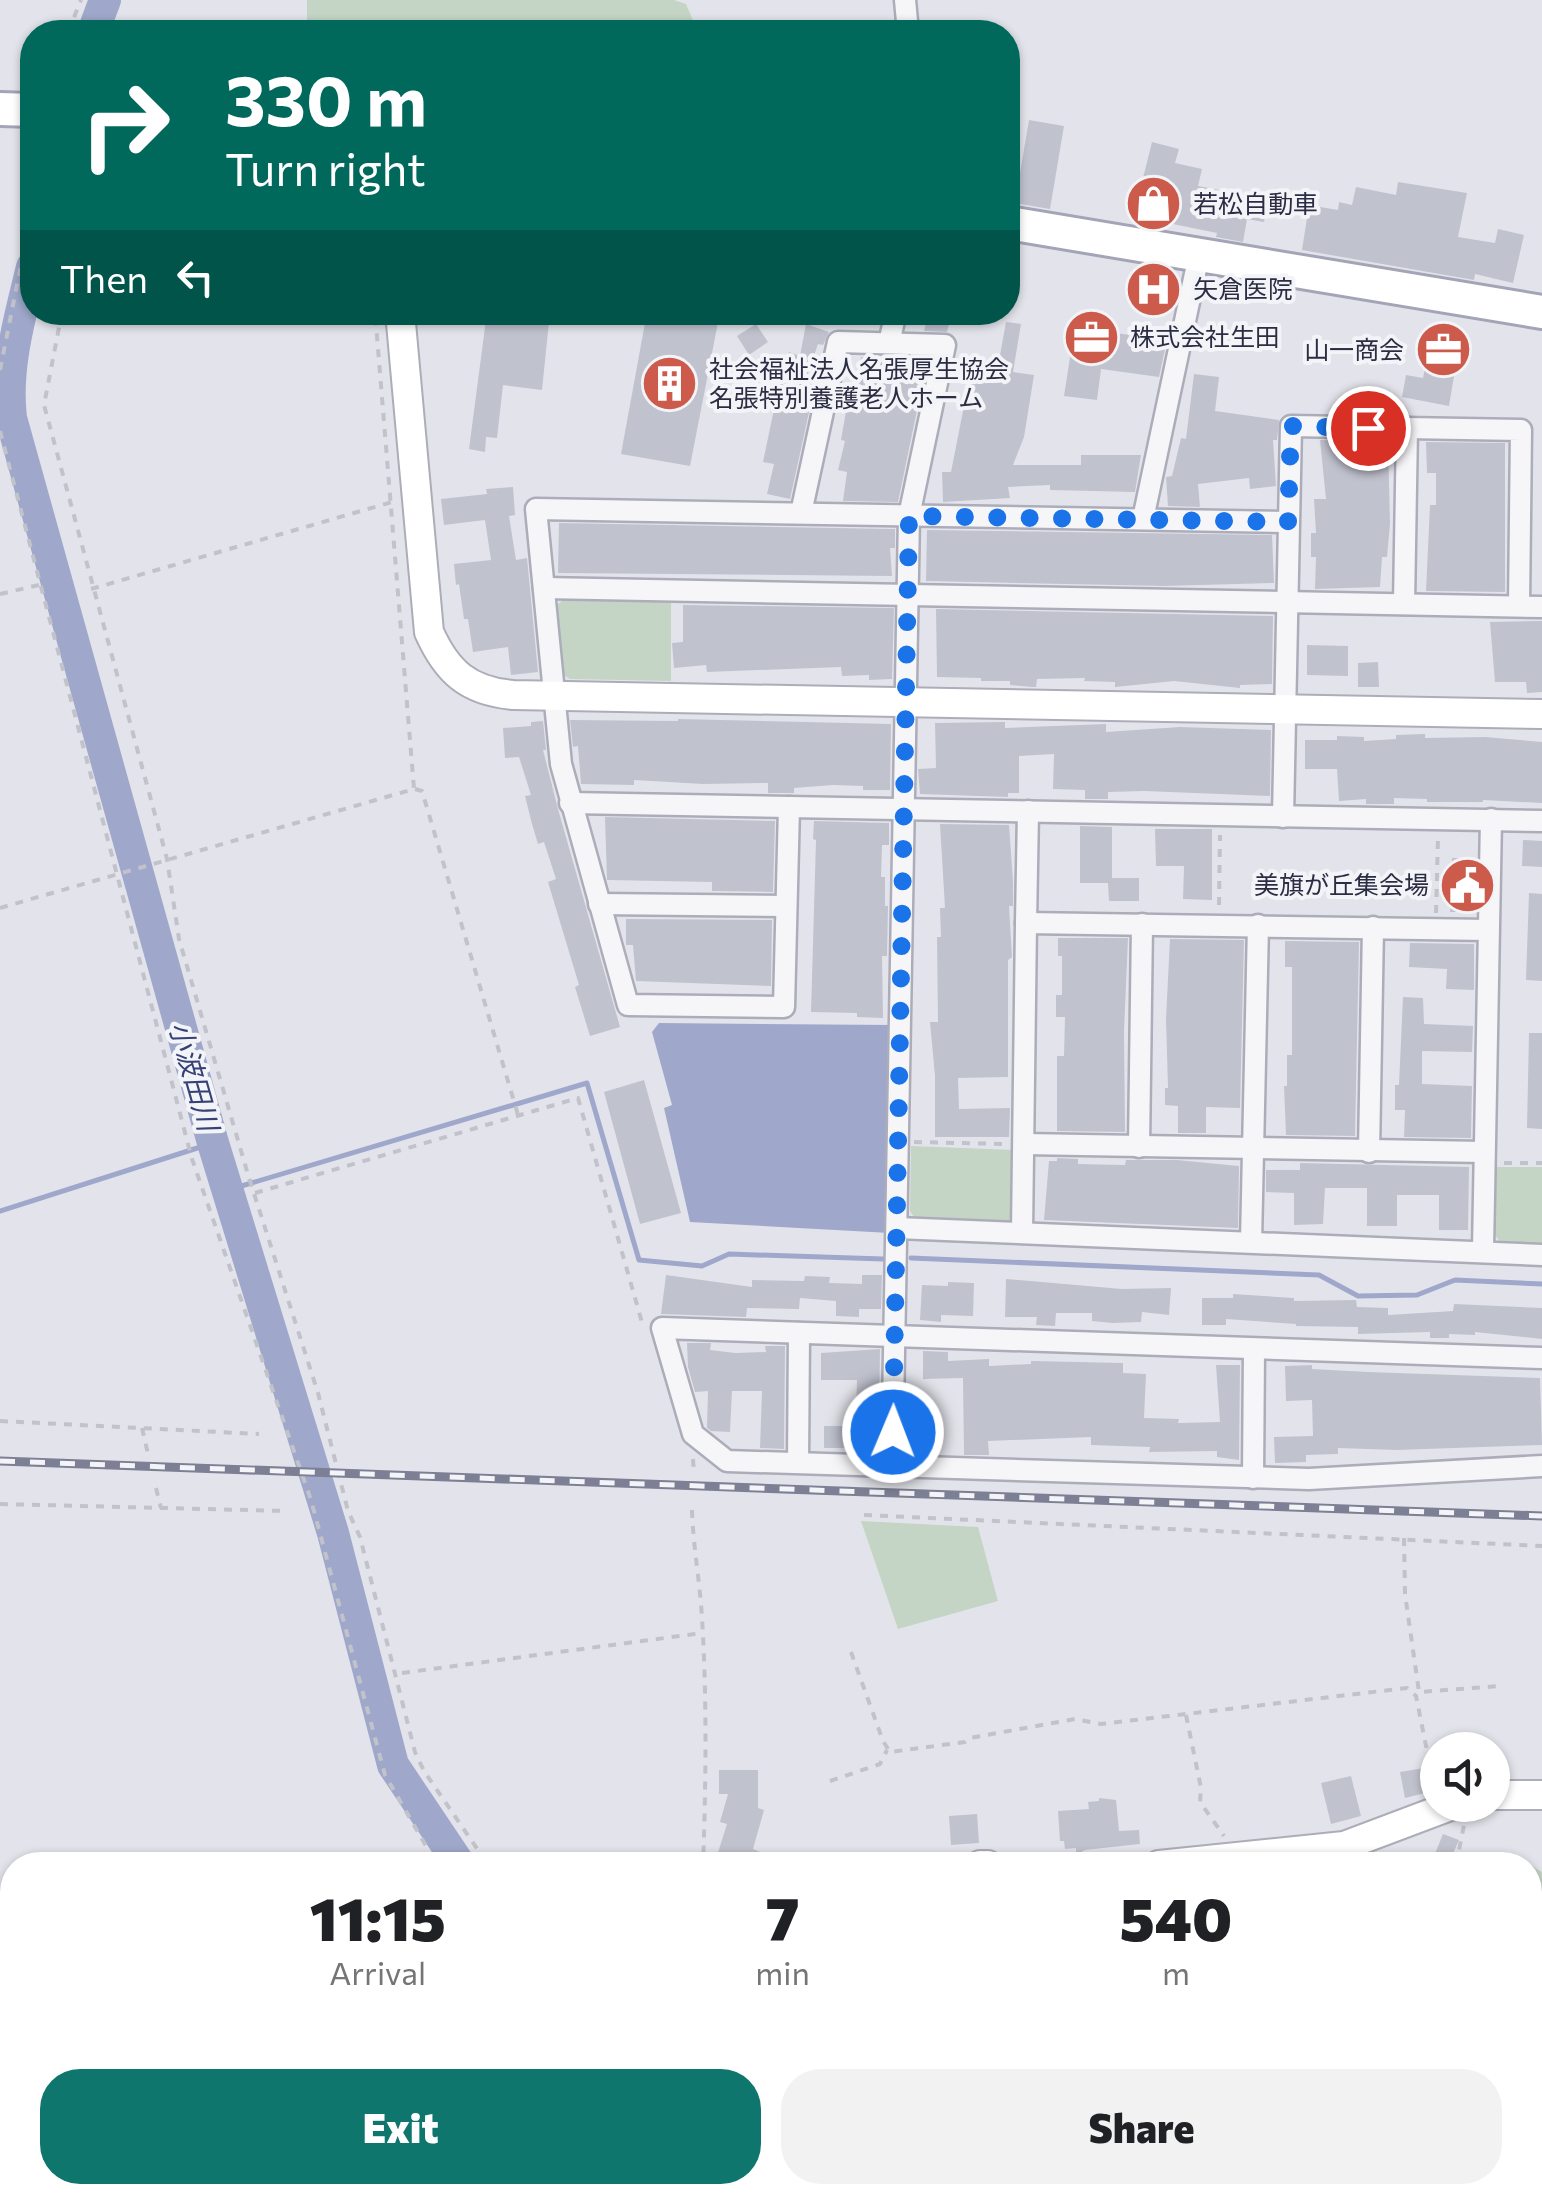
<!DOCTYPE html>
<meta charset="utf-8">
<style>
:root{--surface:#fff;--page:#f2f2f2;--text:#202124;--muted:#757577;--accent:#0f766e}
body{margin:0;font-family:Commissioner,"Noto Sans JP",sans-serif;background:var(--page);color:var(--text);height:100vh;display:flex;flex-direction:column;font-size:38px;white-space:nowrap}
*{box-sizing:border-box;margin:0}
p{font-size:32px;color:var(--muted)}
.icon{flex:none;width:55px;height:55px;fill:none;stroke:currentColor;stroke-width:2;stroke-linecap:round;stroke-linejoin:round}
.map{position:relative;flex:1;overflow:hidden}
.panel{position:absolute;left:0px;top:1852px;width:1542px;height:352px;display:flex;flex-direction:column;background:var(--surface);border-radius:40px 40px 0 0;box-shadow:0 2px 8px #0004}
.panel>*{flex:none}
.guide{position:absolute;left:20px;top:20px;width:1000px;height:305px;border-radius:40px;box-shadow:0 2px 8px #0004;background:#00695c;color:#fff;overflow:hidden}
.controls{position:absolute;left:1420px;top:1732px;display:grid;gap:20px}
.controls a{display:grid;place-items:center;width:90px;height:90px;border-radius:50%;background:var(--surface);box-shadow:0 2px 8px #0004;font-size:50px}
.pin{position:absolute;display:grid;place-items:center;width:85px;height:85px;color:#fff;margin:-42px;border:5px solid #fff;border-radius:50%;box-shadow:0 2px 10px #0007}
.me{position:absolute;width:110px;margin:-55px;rotate:1deg;stroke-linejoin:round;filter:drop-shadow(0 0 8px #0008)}
.turn{display:flex;align-items:center;gap:35px;height:210px;padding:0 40px;font-size:45px}
.turn .icon{width:130px;height:130px;stroke-width:2.5}
.turn b{display:block;font-size:70px;line-height:85px}
.then{display:flex;align-items:center;height:95px;padding:0 40px;background:#0003;gap:20px;font-size:38px}
.eta{display:flex;justify-content:space-evenly;align-items:center;height:170px;text-align:center}
.eta b{font-size:60px;font-weight:800;line-height:70px}
.action{display:flex;gap:20px;margin-top:auto;padding:20px 40px}
.action a{flex:1;height:115px;border-radius:40px;background:var(--accent);color:#fff;font-size:40px;font-weight:800;line-height:115px;text-align:center}
.action a+a{background:var(--page);color:var(--text)}
.map>svg:first-child{display:block}
.built{fill:#d5d6e0}
.green{fill:#c4d5c5}
.water{fill:#9fa8ca}
.lines{fill:none;stroke-linecap:round;stroke-linejoin:round}
.stream{stroke:#9fa8ca;stroke-width:5}
.river{stroke:#9fa8ca;stroke-width:32}
.building{fill:#c0c2ce}
.lane-casing{stroke:#acadb9;stroke-width:15}
.street-casing{stroke:#acadb9;stroke-width:25}
.secondary-casing{stroke:#acadb9;stroke-width:32}
.primary-casing{stroke:#a3a5b6;stroke-width:38}
.path{stroke:#c1c2ca;stroke-width:4;stroke-dasharray:8 8;stroke-linecap:butt}
.lane{stroke:#f6f6f9;stroke-width:10}
.street{stroke:#f6f6f9;stroke-width:20}
.secondary{stroke:#fff;stroke-width:28}
.primary{stroke:#fff;stroke-width:32}
.rail-casing{stroke:#7d7f94;stroke-width:9}
.rail{stroke:#f3f4f8;stroke-width:5;stroke-dasharray:15;stroke-linecap:butt}
.route{stroke:#1a73e8;stroke-width:18;stroke-dasharray:0 32.4}
.labels{text-anchor:middle;stroke-width:8;stroke-linejoin:round;paint-order:stroke}
.poi-label{font-size:25px;fill:#2b2d43;stroke:#f3f4f8;text-anchor:start}
.water-label{font-size:28px;font-style:italic;fill:#364176;stroke:#f3f4f8}
</style>
<div class="map">
<svg width="1542" height="2203" viewBox="0 0 1542 2203">
<rect width="100%" height="100%" fill="#e3e4eb"/>
<polygon class="built" points="1519,2193 1519,2203 1421,2203 1421,2194"/>
<g class="green">
<polygon points="307,0 674,0 686,4 698,32 307,32"/>
<polygon points="566,597 671,601 671,681 570,679 562,674 555,607"/>
<polygon points="911,1146 1015,1150 1014,1218 1006,1223 916,1220 910,1211"/>
<polygon points="1493,1167 1542,1167 1542,1246 1500,1242 1493,1232"/>
<polygon points="861,1521 978,1527 998,1601 898,1629"/>
<polygon points="1530,1865 1542,1872 1542,2122 1530,2123"/>
</g>
<polygon class="water" points="659,1023 894,1025 890,1233 690,1222 664,1108 672,1105 652,1032"/>
<g class="lines">
<g class="stream">
<polyline points="228,1190 587,1083 639,1260 702,1266 729,1254 883,1259"/>
<polyline points="0,1211 213,1143"/>
<polyline points="911,1258 1319,1275 1358,1296 1417,1295 1455,1280 1542,1284"/>
</g>
<g class="river">
<polyline points="93,32 105,0"/>
<path d="M32,267C20,317 5,367 11,418L213,1143L333,1533L393,1765L460,1865"/>
<polyline points="516,2192 517,2203"/>
</g>
</g>
<g class="building">
<polygon points="1029,120 1064,126 1050,209 1015,203"/>
<polygon points="1152,142 1179,149 1175,163 1202,169 1198,186 1268,199 1264,222 1247,219 1243,242 1216,237 1217,233 1158,221 1158,224 1142,221 1150,180 1143,178"/>
<polygon points="1398,182 1467,193 1458,237 1495,243 1498,229 1524,235 1513,283 1475,274 1474,280 1302,250 1309,205 1338,210 1339,202 1352,205 1356,187 1396,195"/>
<polygon points="1135,271 1177,277 1173,307 1131,301"/>
<polygon points="487,312 550,312 542,390 503,385 497,438 486,437 485,452 469,449"/>
<polygon points="647,312 720,312 690,466 621,454"/>
<polygon points="929,312 952,312 947,332 924,331"/>
<polygon points="1076,319 1109,323 1108,332 1167,340 1159,377 1101,369 1097,400 1064,396"/>
<polygon points="1006,322 1021,324 1013,372 1034,375 1024,437 1013,465 1081,465 1081,455 1141,455 1135,492 1050,490 1050,485 1008,487 1010,498 943,502 942,472 951,472 973,360 998,366"/>
<polygon points="1435,322 1462,328 1449,406 1402,397 1406,375 1423,378"/>
<polygon points="756,324 768,342 749,355 737,336"/>
<polygon points="806,324 829,332 823,345 818,344 805,382 815,385 790,499 767,494 774,464 763,462 782,371 789,352 800,356"/>
<polygon points="861,357 903,362 904,358 912,358 927,362 898,502 843,501 847,472 838,470 845,441 841,440 850,388 858,390"/>
<polygon points="1194,374 1219,377 1215,411 1279,420 1277,440 1273,440 1276,486 1250,489 1249,478 1198,484 1200,507 1168,506 1166,477 1172,476 1181,438 1186,439"/>
<polygon points="1320,440 1388,441 1390,524 1387,557 1382,557 1380,587 1315,589 1316,557 1311,557 1311,533 1316,533 1314,499 1326,499"/>
<polygon points="1426,442 1505,443 1505,592 1426,591 1430,505 1436,505 1436,473 1427,473"/>
<polygon points="513,487 515,515 509,516 516,560 527,558 538,672 511,675 508,647 473,652 468,619 464,619 459,584 456,585 454,564 491,560 485,520 444,525 441,499 487,494 486,489"/>
<polygon points="559,523 895,529 895,548 890,548 892,576 558,573"/>
<polygon points="927,530 1272,535 1274,583 1165,586 926,581"/>
<polygon points="683,605 894,608 892,679 869,680 869,675 842,676 841,667 707,672 706,665 674,668 672,643 683,642"/>
<polygon points="936,609 1273,616 1272,684 1240,685 1240,688 1174,681 1115,687 1115,682 1084,681 1085,678 1037,679 1036,687 1032,687 1010,685 1010,681 981,681 981,678 937,677"/>
<polygon points="1542,621 1542,692 1527,693 1526,682 1495,682 1490,622"/>
<polygon points="1307,645 1348,646 1348,676 1307,675"/>
<polygon points="1378,662 1379,687 1358,687 1358,663"/>
<polygon points="678,719 891,724 890,790 863,790 863,786 833,785 794,788 794,793 768,793 768,783 703,784 634,780 634,785 581,784 578,746 573,747 570,720 678,721"/>
<polygon points="543,721 546,750 543,750 558,809 620,1027 590,1036 575,987 579,985 548,882 556,879 544,842 538,844 532,824 525,796 531,795 519,757 505,758 503,728 531,726 531,722"/>
<polygon points="1005,722 1005,728 1106,724 1106,732 1180,727 1271,730 1270,796 1144,791 1108,792 1108,799 1085,799 1085,790 1053,789 1054,754 1019,756 1019,793 1008,793 1008,797 920,794 918,769 936,768 935,723"/>
<polygon points="1425,734 1425,738 1485,737 1542,742 1542,803 1483,800 1483,802 1427,802 1427,799 1394,798 1394,804 1366,804 1366,799 1339,801 1337,769 1305,769 1305,740 1337,740 1337,736 1364,737 1364,741 1396,739 1396,735"/>
<polygon points="605,817 775,821 773,892 712,891 712,882 607,880"/>
<polygon points="814,821 889,823 889,845 882,845 881,877 885,877 885,906 888,906 887,956 882,956 883,1018 857,1017 857,1013 811,1012 816,840 813,839"/>
<polygon points="940,824 1009,825 1013,881 1013,906 1009,906 1012,957 1008,960 1008,1077 958,1078 959,1109 1010,1108 1009,1137 935,1137 935,1076 930,1022 938,1022 937,937 941,937 940,908 945,908"/>
<polygon points="1080,826 1112,827 1112,878 1139,878 1139,901 1109,901 1108,883 1080,883"/>
<polygon points="1155,829 1212,829 1212,900 1183,899 1184,866 1156,866"/>
<polygon points="1523,840 1542,841 1542,867 1522,866"/>
<polygon points="1452,858 1477,858 1476,912 1450,912"/>
<polygon points="1529,893 1542,894 1542,981 1526,980"/>
<polygon points="626,919 772,920 771,986 636,981 633,945 626,945"/>
<polygon points="1058,938 1128,938 1124,1032 1125,1132 1057,1131 1057,1056 1064,1056 1065,1017 1056,1017 1056,995 1062,995 1062,956 1058,956"/>
<polygon points="1170,939 1244,940 1240,1108 1206,1107 1206,1133 1178,1133 1178,1106 1165,1105 1165,1088 1168,1088 1166,1019"/>
<polygon points="1285,941 1359,942 1355,1136 1286,1135 1284,1086 1287,1086 1287,1055 1292,1055 1292,967 1285,967"/>
<polygon points="1410,943 1474,944 1474,990 1446,989 1447,969 1409,967"/>
<polygon points="1403,997 1423,998 1424,1024 1473,1026 1472,1052 1422,1051 1422,1084 1472,1086 1471,1138 1404,1137 1405,1110 1395,1110 1395,1085 1399,1085"/>
<polygon points="1529,1033 1542,1033 1542,1129 1527,1128"/>
<polygon points="644,1080 681,1213 640,1224 604,1092"/>
<polygon points="1057,1158 1078,1159 1078,1164 1125,1165 1126,1160 1177,1160 1239,1166 1238,1228 1044,1220 1049,1161 1057,1161"/>
<polygon points="1300,1163 1469,1167 1468,1230 1439,1230 1439,1195 1397,1195 1397,1226 1367,1226 1367,1188 1325,1188 1323,1224 1294,1225 1294,1193 1266,1192 1266,1170 1300,1170"/>
<polygon points="666,1275 752,1287 752,1280 804,1281 805,1276 830,1277 829,1283 862,1284 862,1275 882,1275 881,1309 859,1309 859,1317 836,1316 836,1301 800,1298 799,1309 747,1308 746,1317 661,1314"/>
<polygon points="1006,1279 1122,1289 1171,1288 1169,1315 1142,1312 1141,1322 1113,1323 1092,1321 1092,1313 1056,1313 1055,1326 1036,1325 1037,1317 1005,1317"/>
<polygon points="948,1282 974,1283 973,1316 941,1315 941,1322 920,1320 922,1285 948,1286"/>
<polygon points="1233,1294 1294,1298 1294,1301 1356,1300 1357,1307 1388,1308 1388,1315 1453,1311 1454,1304 1542,1308 1542,1339 1475,1332 1475,1335 1449,1334 1449,1338 1430,1338 1430,1332 1358,1334 1358,1327 1296,1326 1296,1324 1226,1319 1226,1325 1202,1325 1202,1298 1233,1298"/>
<polygon points="687,1343 711,1343 710,1350 735,1353 766,1352 765,1346 785,1346 784,1449 760,1448 762,1391 732,1391 730,1432 711,1431 707,1428 708,1391 695,1392 688,1367"/>
<polygon points="880,1349 879,1414 856,1413 857,1380 821,1380 821,1353"/>
<polygon points="923,1351 948,1352 948,1361 989,1359 989,1366 1031,1364 1031,1361 1123,1363 1123,1373 1146,1374 1144,1418 1179,1419 1178,1423 1220,1422 1216,1365 1240,1365 1239,1460 1217,1457 1217,1451 1149,1452 1150,1447 1091,1445 1091,1437 988,1441 989,1455 964,1455 963,1378 923,1379"/>
<polygon points="1312,1365 1312,1369 1368,1372 1540,1378 1542,1445 1397,1450 1338,1448 1338,1454 1306,1455 1306,1462 1275,1463 1274,1437 1313,1436 1312,1400 1286,1401 1285,1366"/>
<rect x="824" y="1426" width="24" height="22"/>
<polygon points="1424,1768 1429,1792 1405,1798 1400,1772"/>
<polygon points="719,1770 758,1770 758,1808 764,1810 753,1849 760,1852 755,1865 715,1862 727,1824 720,1822 728,1794 719,1794"/>
<polygon points="1351,1776 1361,1816 1331,1824 1321,1783"/>
<polygon points="1099,1798 1116,1800 1119,1831 1139,1830 1140,1844 1085,1850 1076,1855 1076,1848 1065,1849 1064,1841 1060,1841 1058,1811 1089,1809 1088,1802 1099,1801"/>
<polygon points="977,1814 979,1843 951,1845 949,1816"/>
<polygon points="1443,1834 1459,1840 1448,1865 1432,1861"/>
</g>
<g class="lines">
<defs>
<polyline id="lane" points="1525,2203 1526,2192"/>
<g id="street">
<polyline points="905,0 908,32"/>
<polyline points="889,343 896,312"/>
<polyline points="801,513 838,342 945,345 909,516 892,1465"/>
<polyline points="1143,519 1199,255"/>
<polyline points="544,588 1542,607"/>
<polyline points="1404,604 1407,428"/>
<polyline points="570,803 1542,821"/>
<polyline points="789,807 784,1007 628,1005 561,764 536,509 1288,522"/>
<polyline points="1283,817 1291,426 1521,430 1519,606"/>
<polyline points="599,904 786,906"/>
<polyline points="1026,923 1028,811"/>
<polyline points="1024,1144 1484,1152"/>
<polyline points="1139,1147 1142,924"/>
<polyline points="1369,1152 1373,927"/>
<polyline points="897,1228 1542,1255"/>
<polyline points="1022,1232 1026,923 1488,930"/>
<polyline points="1251,1242 1258,925"/>
<polyline points="1483,1250 1491,819"/>
<polyline points="1542,1358 662,1328 693,1434 727,1461 1309,1479 1542,1466"/>
<polyline points="798,1462 799,1333"/>
<polyline points="1253,1478 1254,1349"/>
<polyline points="550,2192 552,2203"/>
<polyline points="745,2192 749,2203"/>
<polyline points="841,2192 861,2203"/>
<polyline points="1171,2192 1174,2203"/>
<polyline points="893,2203 892,2196 907,2192"/>
<polyline points="1107,2203 1120,2192"/>
</g>
<g id="secondary">
<path d="M400,312L429,632C447,672 468,691 513,695L1542,714"/>
<polyline points="1492,1795 1542,1795"/>
<polyline points="980,1865 988,1865"/>
<polyline points="1159,1865 1344,1846 1453,1805"/>
<polyline points="0,1966 12,1964"/>
</g>
<g id="primary">
<polyline points="0,109 32,110"/>
<polyline points="1008,223 1542,312"/>
</g>
</defs>
<use href="#lane" class="lane-casing"/>
<use href="#street" class="street-casing"/>
<use href="#secondary" class="secondary-casing"/>
<use href="#primary" class="primary-casing"/>
<g class="path">
<polyline points="68,32 81,0"/>
<polyline points="62,312 44,405 167,859 179,939 249,1178 318,1393 348,1511 360,1537 415,1752 424,1771 478,1850 483,1865"/>
<polyline points="0,370 32,210"/>
<polyline points="0,431 192,1159 311,1500 385,1775 437,1865"/>
<polyline points="91,589 392,502"/>
<polyline points="0,594 39,585"/>
<polyline points="415,789 422,791 518,1115"/>
<polyline points="1219,905 1220,835"/>
<polyline points="0,908 414,789 375,312"/>
<polyline points="1436,913 1438,837"/>
<polyline points="914,1142 1004,1144"/>
<polyline points="1504,1163 1542,1163"/>
<polyline points="255,1193 578,1098 643,1326"/>
<polyline points="0,1421 259,1434"/>
<polyline points="142,1428 148,1454"/>
<polyline points="693,1459 694,1474"/>
<polyline points="156,1488 161,1508"/>
<polyline points="0,1504 286,1511"/>
<path d="M692,1510C693,1546 700,1582 702,1618C707,1700 706,1783 703,1865"/>
<polyline points="864,1515 1542,1546"/>
<polyline points="1404,1538 1405,1594 1419,1692 1500,1686"/>
<polyline points="851,1652 883,1741 890,1752 965,1742 970,1738 1075,1719 1101,1724 1407,1688 1416,1696 1434,1786"/>
<polyline points="402,1673 702,1633"/>
<polyline points="1186,1715 1201,1788 1200,1802 1224,1836"/>
<polyline points="830,1781 880,1764 887,1750"/>
<polyline points="1456,1865 1464,1825"/>
<polyline points="451,2203 493,2199 492,2192"/>
<polyline points="1417,2203 1417,2192"/>
</g>
<use href="#lane" class="lane"/>
<use href="#street" class="street"/>
<use href="#secondary" class="secondary"/>
<use href="#primary" class="primary"/>
<defs>
<polyline id="rail" points="0,1461 1542,1516"/>
</defs>
<use href="#rail" class="rail-casing"/>
<use href="#rail" class="rail"/>
</g>
<g class="lines">
<polyline class="route" points="893,1432 909,516 1288,522 1291,426 1368,428"/>
</g>
<defs>
<symbol id="shop-disc" viewBox="-11 -11 22 22"><circle r="9.5" fill="#cc5b4c" stroke="#f3f4f8"/><path d="M-5-2.5h2.3a2.7 3.5 0 0 1 5.4 0H5L5.5 6h-11ZM-1.5-2.5h3a1.5 2.3 0 0 0-3 0Z" fill="#fff"/></symbol>
<symbol id="hospital-disc" viewBox="-11 -11 22 22"><circle r="9.5" fill="#cc5b4c" stroke="#f3f4f8"/><path d="M-5-5h3v3.5h4V-5h3V5h-3V1.5h-4V5h-3Z" fill="#fff"/></symbol>
<symbol id="office-disc" viewBox="-11 -11 22 22"><circle r="9.5" fill="#cc5b4c" stroke="#f3f4f8"/><path d="M-6-3h4V-5.5h4V-3h4V5H-6ZM-1-4.5V-3h2v-1.5ZM-6 0V1H6V0Z" fill="#fff"/></symbol>
<symbol id="building-disc" viewBox="-11 -11 22 22"><circle r="9.5" fill="#cc5b4c" stroke="#f3f4f8"/><path d="M-4-6H4V6H1V3H-1V6H-4ZM-2.5-4.3h1.7v1.8h-1.7ZM.8-4.3h1.7v1.8H.8ZM-2.5-1h1.7V.8h-1.7ZM.8-1h1.7V.8H.8Z" fill="#fff"/></symbol>
<symbol id="civic-disc" viewBox="-11 -11 22 22"><circle r="9.5" fill="#cc5b4c" stroke="#f3f4f8"/><path d="M-.6-6.5H3V-4.5H.6V-3L4-1V1h2V6H-6V1h2V-1L-.6-3ZM-1.2 2.5V6h2.4V2.5Z" fill="#fff"/></symbol>
</defs>
<g fill-rule="evenodd">
<use href="#shop-disc" x="1122" y="172" width="63" height="63"/>
<use href="#hospital-disc" x="1122" y="258" width="63" height="63"/>
<use href="#office-disc" x="1060" y="306" width="63" height="63"/>
<use href="#office-disc" x="1412" y="318" width="63" height="63"/>
<use href="#building-disc" x="638" y="352" width="63" height="63"/>
<use href="#civic-disc" x="1436" y="854" width="63" height="63"/>
</g>
<g class="labels">
<g class="poi-label">
<text x="1193" y="213">若松自動車</text>
<text x="1193" y="298">矢倉医院</text>
<text x="1130" y="346">株式会社生田</text>
<text x="1404" y="359" text-anchor="end">山一商会</text>
<text x="709" y="378">社会福祉法人名張厚生協会<tspan x="709" dy="29">名張特別養護老人ホーム</tspan></text>
<text x="1429" y="894" text-anchor="end">美旗が丘集会場</text>
</g>
<g class="water-label">
<text transform="translate(194 1076) rotate(74)" y="10">小波田川</text>
</g>
</g>
</svg>
<div class="controls">
<a><svg class="icon" aria-label="sound" viewBox="0 0 24 24"><path d="M4 9h4l5-4v14l-5-4H4zM17 9q2 3 0 6"/></svg></a>
</div>
<div class="pin" style="left:1368px;top:428px;background:#d93025"><svg class="icon" aria-label="arrive" viewBox="0 0 24 24"><path d="M6 21V4h12l-3 4 3 4H6"/></svg></div>
<svg class="me" style="left:893px;top:1432px" viewBox="-20 -20 40 40"><circle r="17" fill="#1a73e8" stroke="#fff" stroke-width="3"/><path d="M0-11L8 9 0 5-8 9z" fill="#fff"/></svg>
<div class="guide">
<div class="turn"><svg class="icon" aria-label="right" viewBox="0 0 24 24"><path d="M7 20v-9h11M14 6l5 5-5 5"/></svg><div><b>330 m</b>Turn right</div></div>
<div class="then">Then<svg class="icon" aria-label="left" viewBox="0 0 24 24"><path d="M17 20v-9H6M10 6l-5 5 5 5"/></svg></div>
</div>
<section class="panel">
<div class="eta">
<div><b>11:15</b><p>Arrival</p></div>
<div><b>7</b><p>min</p></div>
<div><b>540</b><p>m</p></div>
</div>
<div class="action"><a>Exit</a><a>Share</a></div>
</section>
</div>
